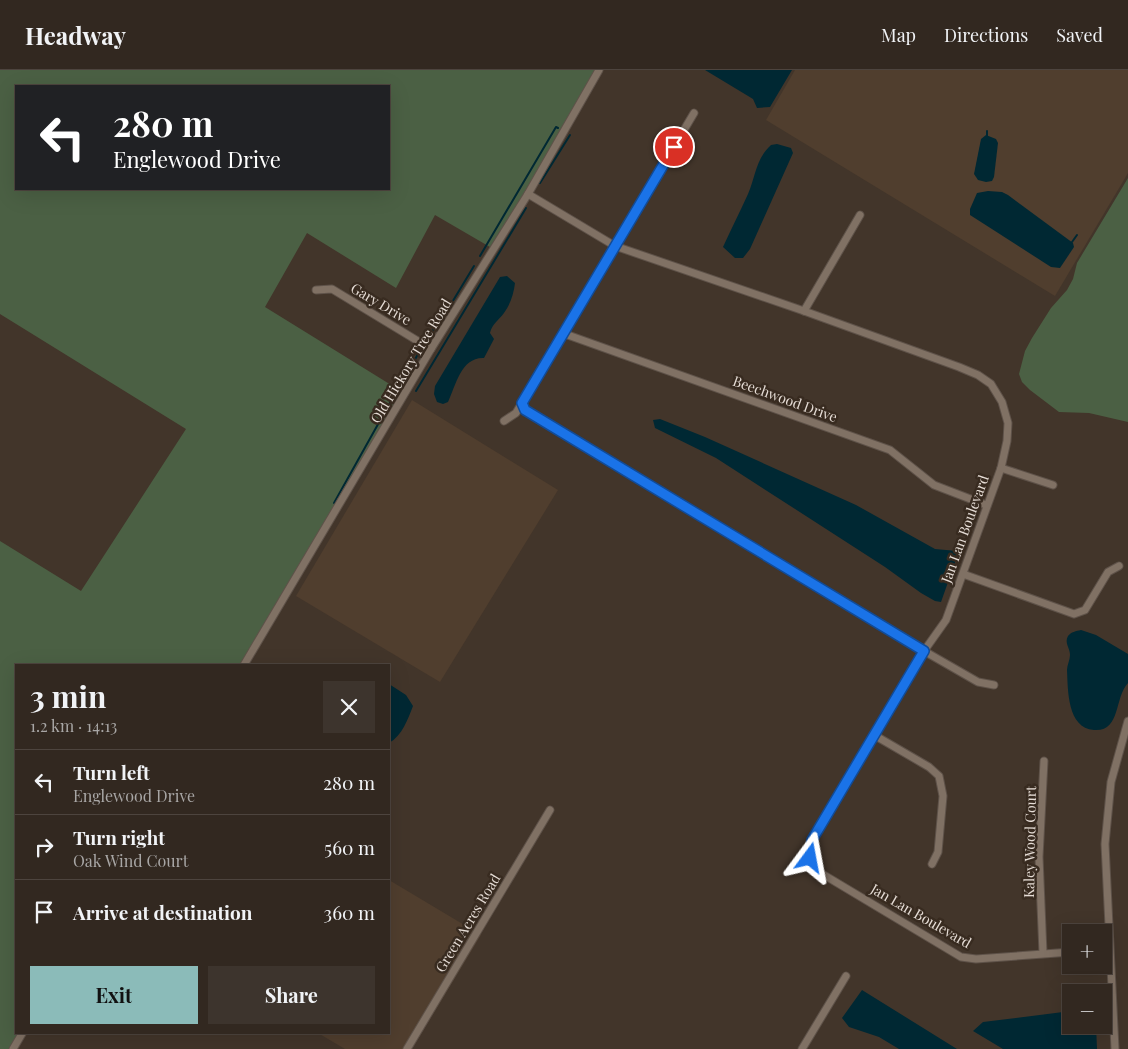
<!DOCTYPE html>
<meta charset="utf-8">
<style>
:root{--surface:#322820;--page:#3d342d;--text:#f1f3f6;--muted:#a8a6a5;--line:#4d443e;--accent:#8bbbb9}
body{margin:0;font-family:"Playfair Display",serif;background:var(--page);color:var(--text);height:100vh;display:flex;flex-direction:column;font-size:19px;white-space:nowrap}
*{box-sizing:border-box;margin:0}
p{font-size:16px;color:var(--muted)}
.icon{flex:none;width:28px;height:28px;fill:none;stroke:currentColor;stroke-width:2;stroke-linecap:round;stroke-linejoin:round}
.map{position:relative;flex:1;overflow:hidden}
.drawer{position:absolute;left:15px;top:594px;width:375px;height:370px;display:flex;flex-direction:column;background:var(--surface);border-radius:0px;box-shadow:0 5px 20px #0002,0 0 0 1px var(--line)}
.drawer>*{flex:none}
.banner{position:absolute;left:15px;top:15px;width:375px;height:105px;border-radius:0px;box-shadow:0 5px 20px #0002,0 0 0 1px var(--line);background:#202124;color:#fff;overflow:hidden}
.buttons{position:absolute;left:1062px;top:854px;display:grid;gap:10px}
.buttons a{display:grid;place-items:center;width:50px;height:50px;border-radius:0px;background:var(--surface);box-shadow:0 5px 20px #0002,0 0 0 1px var(--line);font-size:25px}
.pin{position:absolute;display:grid;place-items:center;width:42px;height:42px;color:#fff;margin:-21px;border:2px solid #fff;border-radius:50%;box-shadow:0 1px 5px #0007}
.me{position:absolute;width:55px;margin:-28px;rotate:13deg;stroke-linejoin:round;filter:drop-shadow(0 0 4px #0008)}
.turn{display:flex;align-items:center;gap:18px;height:105px;padding:0 15px;font-size:22px}
.turn .icon{width:65px;height:65px;stroke-width:2.5}
.turn b{display:block;font-size:35px;line-height:42px}
.round{display:grid;place-items:center;flex:none;width:52px;height:52px;border-radius:0px;background:var(--page)}
.head{display:flex;align-items:center;justify-content:space-between;height:85px;padding:0 15px}
h1{font-size:30px;font-weight:700;line-height:38px}
.primary-button{display:flex;gap:10px;margin-top:auto;padding:10px 15px}
.primary-button a{flex:1;height:58px;border-radius:0px;background:var(--accent);color:#111;font-size:20px;font-weight:700;line-height:58px;text-align:center}
.primary-button a+a{background:var(--page);color:var(--text)}
ul{padding:0;list-style:none}
li{display:flex;align-items:center;gap:15px;height:65px;padding:0 15px;border-top:1px solid var(--line)}
li div{flex:1}
li b{display:block;font-size:19px}
li em{font-style:normal}
header{display:flex;align-items:center;gap:30px;box-sizing:border-box;height:70px;padding:0 25px;background:var(--surface);border-bottom:1px solid var(--line)}
header strong{font-size:24px}
nav{display:flex;gap:28px;margin-inline-start:auto;font-size:18px}
.map>svg:first-child{display:block}
.built{fill:#503e2e}
.green{fill:#4b6044;fill-rule:evenodd}
.water{fill:#002833}
.lines{fill:none;stroke-linecap:round;stroke-linejoin:round}
.stream{stroke:#002833;stroke-width:2}
.minor-casing{stroke:#5e5249;stroke-width:9}
.minor{stroke:#807164;stroke-width:7}
.route-casing{stroke:#114b97;stroke-width:12}
.route{stroke:#1a73e8;stroke-width:9}
.labels{text-anchor:middle;stroke-width:5;stroke-linejoin:round;paint-order:stroke}
.street-label{font-size:14px;fill:#e6ddd6;stroke:#382b20}
</style>
<header>
<strong>Headway</strong>
<nav><a>Map</a><a>Directions</a><a>Saved</a></nav>
</header>
<div class="map">
<svg width="1128" height="979" viewBox="0 0 1128 979">
<rect width="100%" height="100%" fill="#42352a"/>
<g class="built">
<polygon points="795,0 1128,0 1128,103 1055,226 766,50"/>
<polygon points="412,330 558,420 440,612 296,526"/>
<polygon points="389,810 481,865 412,979 345,979 318,963 389,962"/>
</g>
<g class="green">
<path d="M0,0H596L525,122L490,177L435,145L396,218L307,163L265,237L396,318L402,324L241,595H16V962L20,963L10,979H0V471L81,521L186,359L0,244ZM16,16H389V119H16Z"/>
<polygon points="1128,108 1128,352 1089,343 1059,342 1030,320 1022,312 1019,304 1025,281 1032,268 1051,238 1067,220 1073,209 1077,193"/>
</g>
<g class="water">
<polygon points="705,0 792,0 770,37 757,38 753,29"/>
<polygon points="986,65 996,69 998,73 994,107 992,111 986,112 978,110 974,104 981,69"/>
<path d="M777,74L791,78L793,83L750,179L743,188H735L723,177C731,159 740,142 748,124C756,106 755,90 771,75Z"/>
<polygon points="988,121 1002,122 1008,125 1073,173 1074,177 1060,198 1051,197 970,145 970,139 977,123"/>
<path d="M507,206L515,213C514,223 510,235 504,243C499,250 492,254 490,263L494,269L484,288C461,287 456,315 448,332L443,334L437,332L434,324L435,316L500,207Z"/>
<polygon points="660,349 705,367 856,435 935,479 957,481 958,484 941,532 935,531 921,523 885,497 716,388 655,358 653,350"/>
<path d="M1081,560L1096,565L1128,584V613C1114,628 1121,662 1094,660C1067,658 1068,620 1067,600C1067,595 1070,590 1070,585C1070,578 1064,573 1068,566C1071,562 1076,561 1081,560Z"/>
<path d="M389,614L406,625L413,636C408,649 402,666 389,673Z"/>
<polygon points="862,920 957,979 899,979 879,967 849,957 842,948"/>
<polygon points="1071,941 1071,955 1096,955 1097,979 1003,979 973,961 983,952"/>
</g>
<g class="lines">
<g class="stream">
<polyline points="987,61 987,66"/>
<polyline points="540,113 570,65"/>
<polyline points="1072,172 1077,165"/>
<polyline points="480,186 556,57 558,58"/>
<polyline points="428,267 445,244 474,196"/>
<polyline points="401,315 418,284"/>
<polyline points="416,321 526,138"/>
<polyline points="334,433 396,322"/>
</g>
<defs>
<g id="minor">
<polyline points="528,124 615,176 804,241 959,297 978,305 991,314 1002,332 1008,353 1007,371 1001,398 946,550 924,581 812,770 810,788 819,802 961,887 976,889 1071,882"/>
<polyline points="316,220 332,219 431,279"/>
<polyline points="804,241 860,145"/>
<polyline points="565,264 890,380 934,415 986,435"/>
<polyline points="522,333 525,340 924,581 978,612 994,615"/>
<polyline points="504,351 516,343 694,43"/>
<polyline points="1001,398 1053,415"/>
<polyline points="963,504 1074,544 1085,540 1108,502 1119,496"/>
<polyline points="244,595 431,279 528,124 599,0"/>
<polyline points="874,665 929,697 939,706 943,726 938,782 932,794"/>
<polyline points="1043,883 1039,787 1044,691"/>
<polyline points="13,979 23,962"/>
<polyline points="407,979 550,740"/>
<polyline points="802,979 846,906"/>
<polyline points="1115,979 1105,774 1111,712 1128,651"/>
</g>
</defs>
<use href="#minor" class="minor-casing"/>
<use href="#minor" class="minor"/>
</g>
<g class="lines">
<defs>
<polyline id="route" points="674,77 522,333 525,340 924,581 812,770 810,788"/>
</defs>
<use href="#route" class="route-casing"/>
<use href="#route" class="route"/>
</g>
<g class="labels">
<g class="street-label">
<text transform="translate(381 234) rotate(31)" y="5">Gary Drive</text>
<text transform="translate(411 291) rotate(-59)" y="5">Old Hickory Tree Road</text>
<text transform="translate(785 329) rotate(20)" y="5">Beechwood Drive</text>
<text transform="translate(965 459) rotate(-70)" y="5">Jan Lan Boulevard</text>
<text transform="translate(1030 772) rotate(-89)" y="5">Kaley Wood Court</text>
<text transform="translate(921 846) rotate(30)" y="5">Jan Lan Boulevard</text>
<text transform="translate(468 853) rotate(-59)" y="5">Green Acres Road</text>
</g>
</g>
</svg>
<div class="buttons">
<a>+</a>
<a>−</a>
</div>
<div class="pin" style="left:674px;top:77px;background:#d93025"><svg class="icon" aria-label="arrive" viewBox="0 0 24 24"><path d="M6 21V4h12l-3 4 3 4H6"/></svg></div>
<svg class="me" style="left:810px;top:788px" viewBox="-20 -20 40 40"><path d="M0-17L14 15 0 8-14 15z" fill="#1a73e8" stroke="#fff" stroke-width="4"/></svg>
<div class="banner">
<div class="turn"><svg class="icon" aria-label="left" viewBox="0 0 24 24"><path d="M17 20v-9H6M10 6l-5 5 5 5"/></svg><div><b>280 m</b>Englewood Drive</div></div>
</div>
<section class="drawer">
<div class="head"><div><h1>3 min</h1><p>1.2 km · 14:13</p></div><a class="round"><svg class="icon" aria-label="close" viewBox="0 0 24 24"><path d="M6 6l12 12M18 6L6 18"/></svg></a></div>
<ul>
<li><svg class="icon" aria-label="left" viewBox="0 0 24 24"><path d="M17 20v-9H6M10 6l-5 5 5 5"/></svg><div><b>Turn left</b><p>Englewood Drive</p></div><em>280 m</em></li>
<li><svg class="icon" aria-label="right" viewBox="0 0 24 24"><path d="M7 20v-9h11M14 6l5 5-5 5"/></svg><div><b>Turn right</b><p>Oak Wind Court</p></div><em>560 m</em></li>
<li><svg class="icon" aria-label="arrive" viewBox="0 0 24 24"><path d="M6 21V4h12l-3 4 3 4H6"/></svg><div><b>Arrive at destination</b></div><em>360 m</em></li>
</ul>
<div class="primary-button"><a>Exit</a><a>Share</a></div>
</section>
</div>
